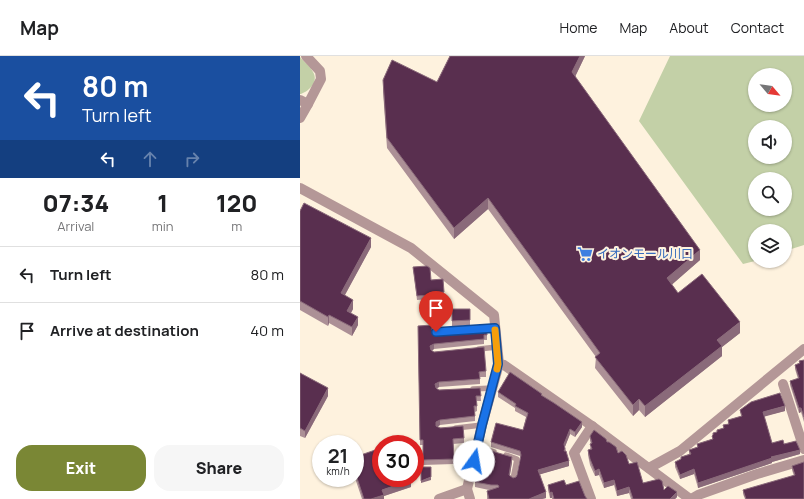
<!DOCTYPE html>
<meta charset="utf-8">
<style>
:root{--surface:#fff;--page:#f6f6f6;--text:#202124;--muted:#757577;--line:#e0e0e0;--accent:#7a8735}
body{margin:0;font-family:Manrope,"Noto Sans JP",sans-serif;background:var(--page);color:var(--text);height:100vh;display:flex;flex-direction:column;font-size:15px;white-space:nowrap}
*{box-sizing:border-box;margin:0}
p{font-size:13px;color:var(--muted)}
.icon{flex:none;width:22px;height:22px;fill:none;stroke:currentColor;stroke-width:2;stroke-linecap:round;stroke-linejoin:round}
.map{position:relative;flex:1;overflow:hidden}
.sheet{display:flex;flex-direction:column;background:var(--surface);width:300px}
.sheet>*{flex:none}
.hud{background:#1a4fa0;color:#fff;overflow:hidden}
.needle{width:26px;rotate:119deg}
.fabs{position:absolute;left:448px;top:12px;display:grid;gap:8px}
.fabs a{display:grid;place-items:center;width:44px;height:44px;border-radius:50%;background:var(--surface);box-shadow:0 1px 3px #0004;font-size:20px}
.speed{position:absolute;left:12px;top:379px;display:flex;gap:8px;font-size:20px;font-weight:700;text-align:center}
.speed>*{display:grid;place-content:center;width:52px;height:52px;border-radius:50%;background:var(--surface);box-shadow:0 1px 3px #0004;line-height:1}
.speed small{font-size:10px;font-weight:400}
.speed .limit{border:6px solid #d22;background:#fff;color:#111}
.pin{position:absolute;display:grid;place-items:center;width:34px;height:34px;color:#fff;margin:-41px -17px;border-radius:50% 50% 50% 0;rotate:-45deg;box-shadow:0 0 4px #0007}
.pin .icon{rotate:45deg}
.me{position:absolute;width:44px;margin:-22px;rotate:13deg;stroke-linejoin:round;filter:drop-shadow(0 0 3px #0008)}
.turn{display:flex;align-items:center;gap:14px;height:84px;padding:0 16px;font-size:18px}
.turn .icon{width:52px;height:52px;stroke-width:2.5}
.turn b{display:block;font-size:28px;line-height:34px}
.lanes{display:flex;align-items:center;height:38px;padding:0 16px;background:#0003;justify-content:center;gap:20px;direction:ltr}
.lanes .off{opacity:.35}
.eta{display:flex;justify-content:space-evenly;align-items:center;height:68px;text-align:center}
.eta b{font-size:24px;font-weight:800;line-height:28px}
.button{display:flex;gap:8px;margin-top:auto;padding:8px 16px}
.button a{flex:1;height:46px;border-radius:16px;background:var(--accent);color:#fff;font-size:16px;font-weight:800;line-height:46px;text-align:center}
.button a+a{background:var(--page);color:var(--text)}
ul{padding:0;list-style:none}
li{display:flex;align-items:center;gap:12px;height:56px;padding:0 16px;border-top:1px solid var(--line)}
li div{flex:1}
li b{display:block;font-size:15px}
li em{font-style:normal}
header{display:flex;align-items:center;gap:24px;box-sizing:border-box;height:56px;padding:0 20px;background:var(--surface);border-bottom:1px solid var(--line)}
header strong{font-size:19px}
nav{display:flex;gap:22px;margin-inline-start:auto;font-size:14px}
main{display:flex;flex:1;min-height:0}
.map>svg:first-child{display:block}
.green{fill:#c3d0a7;fill-rule:evenodd}
.lines{fill:none;stroke-linecap:round;stroke-linejoin:round}
.lane{stroke:#b49797;stroke-width:5.5}
.street{stroke:#b49797;stroke-width:10}
.wall{fill:#ac9096}
.shaded-wall{fill:#8a6a7a}
.building{fill:#592f4f;stroke:#8a6a7a}
.route-casing{stroke:#114b97;stroke-width:10}
.route{stroke:#1a73e8;stroke-width:7}
.slow{stroke:#f59e0b;stroke-width:7}
.labels{text-anchor:middle;stroke-width:4;stroke-linejoin:round;paint-order:stroke}
.shop-label{font-size:12px;fill:#366cbe;stroke:#fef2de;text-anchor:start}
</style>
<header>
<strong>Map</strong>
<nav><a>Home</a><a>Map</a><a>About</a><a>Contact</a></nav>
</header>
<main>
<section class="sheet">
<div class="hud">
<div class="turn"><svg class="icon" aria-label="left" viewBox="0 0 24 24"><path d="M17 20v-9H6M10 6l-5 5 5 5"/></svg><div><b>80 m</b>Turn left</div></div>
<div class="lanes"><svg class="icon" aria-label="left" viewBox="0 0 24 24"><path d="M17 20v-9H6M10 6l-5 5 5 5"/></svg><svg class="icon off" aria-label="ahead" viewBox="0 0 24 24"><path d="M12 20V5M6 11l6-6 6 6"/></svg><svg class="icon off" aria-label="right" viewBox="0 0 24 24"><path d="M7 20v-9h11M14 6l5 5-5 5"/></svg></div>
</div>
<div class="eta">
<div><b>07:34</b><p>Arrival</p></div>
<div><b>1</b><p>min</p></div>
<div><b>120</b><p>m</p></div>
</div>
<ul>
<li><svg class="icon" aria-label="left" viewBox="0 0 24 24"><path d="M17 20v-9H6M10 6l-5 5 5 5"/></svg><div><b>Turn left</b></div><em>80 m</em></li>
<li><svg class="icon" aria-label="arrive" viewBox="0 0 24 24"><path d="M6 21V4h12l-3 4 3 4H6"/></svg><div><b>Arrive at destination</b></div><em>40 m</em></li>
</ul>
<div class="button"><a>Exit</a><a>Share</a></div>
</section>
<div class="map">
<svg width="504" height="443" viewBox="0 0 504 443">
<rect width="100%" height="100%" fill="#fef2de"/>
<g class="green">
<path d="M370,0H504V189L485,195V175H455V205L443,208L339,65ZM455,19H485V49H455ZM455,71H485V101H455ZM455,123H485V153H455Z"/>
<path d="M0,1C4,6 11,11 13,16C19,26 9,35 1,38H0Z"/>
</g>
<g class="lines">
<g class="lane">
<polyline points="179,293 197,291"/>
<polyline points="173,333 192,332"/>
<polyline points="156,372 182,369"/>
<polyline points="177,391 194,396"/>
<polyline points="206,399 217,403 213,423"/>
</g>
<g class="street">
<polyline points="6,0 20,15 21,23 8,48"/>
<polyline points="0,44 8,48 0,62"/>
<polyline points="0,132 111,192 194,259 199,308 182,369 167,433 170,443"/>
<polyline points="199,308 204,309 292,370 390,443"/>
<polyline points="483,328 504,393"/>
<polyline points="349,412 380,395 504,293"/>
<polyline points="139,443 167,433"/>
<polyline points="291,443 274,397 292,370"/>
<polyline points="391,443 398,439 457,418 504,404"/>
</g>
</g>
<g class="wall">
<polygon points="150,0 285,0 275,21 400,204 372,228 378,237 440,277 422,291 422,300 345,361 339,354 333,360 295,312 296,301 188,153 154,183 87,92 83,35 83,24 137,26"/>
<polygon points="0,155 71,191 45,239 53,253 51,257 58,269 52,280 29,267 28,270 0,254"/>
<polygon points="113,211 131,224 143,223 144,240 129,241 129,243 117,244"/>
<polygon points="152,253 170,253 170,269 152,271"/>
<polygon points="118,270 136,275 187,272 187,284 184,284 184,288 134,293 131,295 186,315 186,321 180,321 180,328 139,331 136,333 139,334 180,332 181,345 177,345 177,355 175,356 175,365 140,369 137,370 164,382 164,387 153,388 154,408 123,409 123,389 120,389"/>
<polygon points="504,304 504,366 501,356 499,357 490,329 490,325 498,323 495,313 495,309 499,307 499,305"/>
<polygon points="0,317 28,340 5,382 0,380"/>
<polygon points="198,336 242,340 282,371 275,381 270,378 265,391 269,410 240,418 246,442 242,443 187,443 187,435 189,434 175,431 175,426 179,417 183,412 212,406 210,419 213,422 216,421 217,419 221,402 220,400 191,391 191,386 223,374 226,361 215,355 215,352 198,341"/>
<polygon points="440,354 485,355 464,360 472,387 484,388 500,398 472,406 472,407 398,432 394,418 380,423 375,411 375,406 381,404 381,401 389,398 389,394 397,391 397,388 412,383 412,380 413,379 413,377 417,376 417,374 423,372 423,369 428,368 428,364 441,360"/>
<polygon points="290,380 307,386 329,408 343,427 364,434 377,441 375,443 331,443 329,437 317,440 314,429 304,432 299,419 295,420 290,409 288,399 288,394 290,393 291,388 290,385"/>
<polygon points="55,401 111,431 84,440 84,443 62,443 55,422"/>
<polygon points="492,410 504,443 445,443 443,438 443,434 494,420 492,414"/>
<polygon points="248,429 266,429 285,440 287,443 252,443 252,442 250,442 248,434"/>
</g>
<g class="shaded-wall">
<polygon points="280,0 285,0 272,27 272,16"/>
<polygon points="188,142 188,153 154,183 154,172"/>
<polygon points="71,182 71,191 41,246 41,237"/>
<polygon points="400,194 400,204 367,233 367,222"/>
<polygon points="53,244 53,253 47,264 47,255"/>
<polygon points="29,259 29,267 28,270 28,261"/>
<polygon points="58,261 58,269 52,280 52,271"/>
<polygon points="440,266 440,277 422,291 422,300 345,361 345,350 417,284"/>
<polygon points="134,288 134,293 130,296 130,290"/>
<polygon points="139,326 139,331 135,333 135,328"/>
<polygon points="28,332 28,340 5,382 5,375"/>
<polygon points="339,343 339,354 333,360 333,349"/>
<polygon points="485,350 485,355 463,361 463,356"/>
<polygon points="499,352 501,352 501,356 499,357"/>
<polygon points="140,364 140,369 136,372 136,366"/>
<polygon points="282,366 282,371 275,381 275,376"/>
<polygon points="270,373 270,378 264,393 264,388"/>
<polygon points="500,394 500,398 472,406 472,407 398,432 398,427 471,401"/>
<polygon points="212,401 212,406 209,424 209,419"/>
<polygon points="269,405 269,410 238,419 238,414"/>
<polygon points="299,413 299,419 295,420 295,415"/>
<polygon points="394,413 394,418 380,423 380,419"/>
<polygon points="131,421 131,424 121,427 121,425"/>
<polygon points="111,424 111,431 84,440 84,443 71,443 82,434"/>
<polygon points="314,424 314,429 304,432 304,427"/>
<polygon points="329,431 329,437 317,440 317,435"/>
<polygon points="246,436 246,442 242,443 229,443"/>
<polygon points="252,436 252,442 250,442 250,437"/>
<polygon points="377,436 377,441 375,443 370,443"/>
</g>
<g class="building">
<polygon points="150,0 280,0 272,16 400,194 367,222 378,237 402,218 440,266 417,284 422,290 345,350 339,343 333,349 295,301 300,297 188,142 154,172 87,82 83,24 92,4 137,26"/>
<polygon points="4,147 71,182 41,237 53,244 47,255 58,261 52,271 29,259 28,261 0,245 0,155"/>
<polygon points="127,210 130,212 131,224 143,223 144,236 129,237 129,239 117,240 113,211"/>
<polygon points="152,253 170,253 170,264 152,265"/>
<polygon points="132,269 132,274 136,275 187,272 187,279 184,279 184,283 134,288 130,290 131,294 134,296 184,291 186,315 179,316 180,323 139,326 135,328 136,332 139,334 180,332 181,340 176,340 177,350 174,350 175,360 140,364 136,366 136,370 140,372 163,370 164,382 153,383 154,403 123,404 123,384 120,384 118,270"/>
<polygon points="504,304 504,361 501,352 499,352 490,325 499,322 495,309 500,307 499,305"/>
<polygon points="210,316 242,338 241,339 254,347 282,366 275,376 270,373 264,388 265,393 264,395 266,395 269,405 238,414 246,436 229,443 189,443 187,435 199,431 198,429 191,429 175,426 177,417 179,417 181,412 183,412 188,394 212,401 209,419 213,422 216,421 217,419 221,399 220,395 191,386 196,367 223,374 228,357 215,350 216,348 198,336"/>
<polygon points="0,317 28,332 5,375 0,372"/>
<polygon points="480,337 485,350 463,356 472,387 483,384 484,388 496,385 500,394 471,401 472,402 398,427 394,413 380,419 375,406 381,403 381,401 391,398 389,394 398,391 397,388 413,383 412,380 413,379 413,377 417,376 417,374 424,372 423,369 429,368 428,364 442,360 440,354 451,346"/>
<polygon points="294,374 306,383 307,386 309,386 316,391 318,397 322,395 326,399 329,408 337,406 343,427 359,423 362,425 364,434 368,430 377,436 370,443 333,443 329,431 317,435 314,424 304,427 299,413 295,415 290,403 288,394 292,393 290,388 292,387 290,380"/>
<polygon points="98,386 98,388 93,388"/>
<polygon points="81,392 81,422 110,422 111,424 82,434 84,439 71,443 64,443 55,416 55,401"/>
<polygon points="504,406 504,443 446,443 443,434 495,419 492,410"/>
<polygon points="121,411 131,411 131,421 121,425"/>
<polygon points="264,424 266,429 279,425 285,440 287,443 254,443 252,436 250,437 248,429"/>
</g>
<g class="lines">
<defs>
<polyline id="route" points="136,276 195,272 198,308 182,369 174,405"/>
</defs>
<use href="#route" class="route-casing"/>
<use href="#route" class="route"/>
<polyline class="slow" points="195,274 198,308 197,313"/>
</g>
<defs>
<symbol id="supermarket-bare" viewBox="-9 -9 18 18"><path d="M-6-5.5h2.5l.6 2H6L4.5 2H-2.5L-4.4-4H-6ZM-1.5 3.2a1.3 1.3 0 1 0 .1 0ZM3 3.2a1.3 1.3 0 1 0 .1 0Z" fill="#3f7fe0" stroke="#fef2de" stroke-width="2.5" paint-order="stroke"/></symbol>
</defs>
<g fill-rule="evenodd">
<use href="#supermarket-bare" x="274" y="187" width="22" height="22"/>
</g>
<g class="labels">
<g class="shop-label">
<text x="297" y="202">イオンモール川口</text>
</g>
</g>
</svg>
<div class="fabs">
<a><svg class="needle" viewBox="-14 -14 28 28"><path d="M0-13l5 13h-10z" fill="#e53935"/><path d="M0 13l5-13h-10z" fill="#757577"/></svg></a>
<a><svg class="icon" aria-label="sound" viewBox="0 0 24 24"><path d="M4 9h4l5-4v14l-5-4H4zM17 9q2 3 0 6"/></svg></a>
<a><svg class="icon" aria-label="search" viewBox="0 0 24 24"><circle cx="10" cy="10" r="6"/><path d="M15 15l6 6"/></svg></a>
<a><svg class="icon" aria-label="layers" viewBox="0 0 24 24"><path d="M12 4l9 5-9 5-9-5zM3 14l9 5 9-5"/></svg></a>
</div>
<div class="speed"><div>21<small>km/h</small></div><div class="limit">30</div></div>
<div class="pin" style="left:136px;top:276px;background:#d93025"><svg class="icon" aria-label="arrive" viewBox="0 0 24 24"><path d="M6 21V4h12l-3 4 3 4H6"/></svg></div>
<svg class="me" style="left:174px;top:405px" viewBox="-20 -20 40 40"><circle r="19" fill="#fff"/><path d="M0-13L10 11 0 6-10 11z" fill="#1a73e8"/></svg>
</div>
</main>
